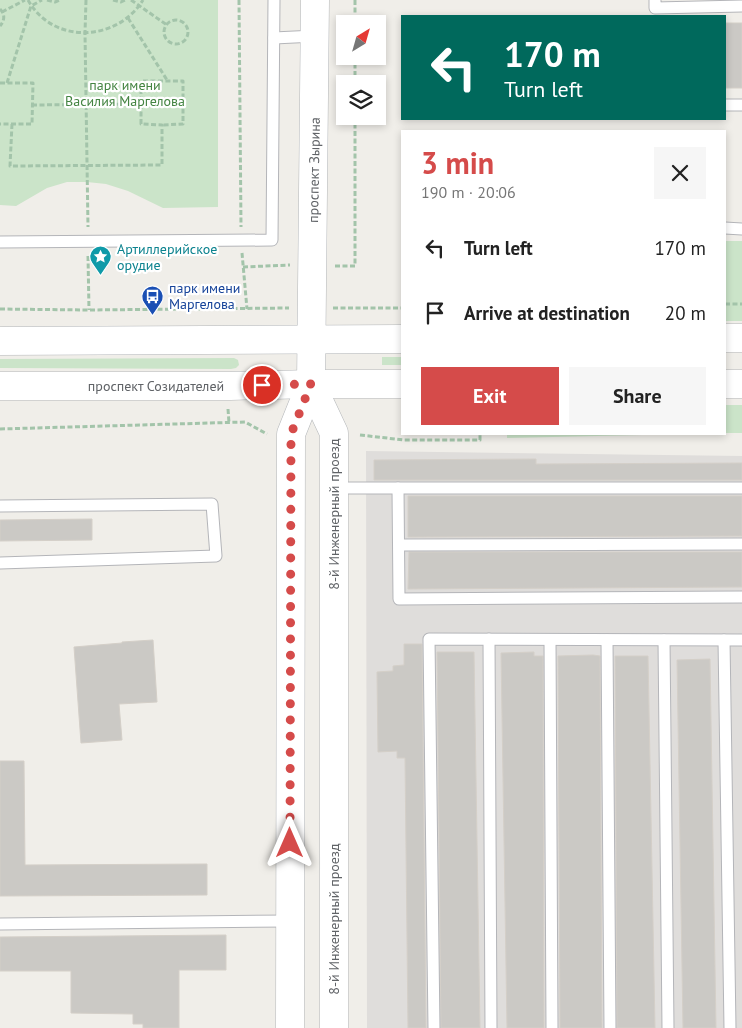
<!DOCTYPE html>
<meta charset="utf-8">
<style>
:root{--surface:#fff;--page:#f6f6f6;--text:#222;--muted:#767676;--accent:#d54b4a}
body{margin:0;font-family:"PT Sans",sans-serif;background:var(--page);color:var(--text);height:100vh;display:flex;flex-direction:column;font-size:19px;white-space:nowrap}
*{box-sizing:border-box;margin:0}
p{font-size:16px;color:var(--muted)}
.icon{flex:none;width:28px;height:28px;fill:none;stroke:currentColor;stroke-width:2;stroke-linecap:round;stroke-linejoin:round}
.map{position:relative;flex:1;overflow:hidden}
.drawer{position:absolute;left:401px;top:130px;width:325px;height:305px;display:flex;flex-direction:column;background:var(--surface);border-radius:0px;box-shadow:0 2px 8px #0003}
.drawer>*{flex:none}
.hud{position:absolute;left:401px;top:15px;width:325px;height:105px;border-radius:0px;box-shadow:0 2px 8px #0003;background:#00695c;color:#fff;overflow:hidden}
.needle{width:32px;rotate:37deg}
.controls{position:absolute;left:336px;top:15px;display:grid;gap:10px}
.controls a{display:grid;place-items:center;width:50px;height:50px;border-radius:0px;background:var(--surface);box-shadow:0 2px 8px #0003;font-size:25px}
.pin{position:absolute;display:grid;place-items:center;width:42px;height:42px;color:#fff;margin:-21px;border:2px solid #fff;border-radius:50%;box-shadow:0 1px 5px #0007}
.me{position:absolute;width:55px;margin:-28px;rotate:0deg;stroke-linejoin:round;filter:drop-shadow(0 0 4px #0008)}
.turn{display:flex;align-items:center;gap:18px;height:105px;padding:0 20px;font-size:22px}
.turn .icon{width:65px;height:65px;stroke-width:2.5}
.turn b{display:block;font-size:35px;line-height:42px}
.round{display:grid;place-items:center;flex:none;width:52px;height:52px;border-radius:0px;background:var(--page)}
.headline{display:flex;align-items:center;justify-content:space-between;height:85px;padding:0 20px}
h1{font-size:30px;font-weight:700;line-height:38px;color:var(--accent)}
.action{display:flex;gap:10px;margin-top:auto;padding:10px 20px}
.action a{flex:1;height:58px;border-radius:0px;background:var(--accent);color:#fff;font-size:20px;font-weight:700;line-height:58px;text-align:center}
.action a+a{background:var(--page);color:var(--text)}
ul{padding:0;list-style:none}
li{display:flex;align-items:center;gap:15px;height:65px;padding:0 20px}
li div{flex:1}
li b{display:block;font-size:19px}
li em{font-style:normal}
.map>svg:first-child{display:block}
.industrial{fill:#dfdddb}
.green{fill:#cbe4c9}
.building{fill:#cbc9c5;stroke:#d4cfc8}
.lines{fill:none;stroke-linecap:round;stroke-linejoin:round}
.lane-casing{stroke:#b4b5b9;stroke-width:13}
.secondary-casing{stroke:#b3b6b9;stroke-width:29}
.path{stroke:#a3c4aa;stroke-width:3;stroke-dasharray:5 2.5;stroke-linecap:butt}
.lane{stroke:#fff;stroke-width:11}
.secondary{stroke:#fff;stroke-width:28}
.route{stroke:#d54b4a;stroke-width:9;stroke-dasharray:0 16.2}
.labels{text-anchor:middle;stroke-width:4.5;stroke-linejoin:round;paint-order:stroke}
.park-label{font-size:14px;fill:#448442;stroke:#fff}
.street-label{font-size:14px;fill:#606367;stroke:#fff}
.culture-label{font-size:14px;fill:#0d838f;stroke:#fff;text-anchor:start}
.transit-label{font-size:14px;fill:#164399;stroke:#fff;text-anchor:start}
</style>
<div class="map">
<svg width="742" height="1028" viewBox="0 0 742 1028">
<rect width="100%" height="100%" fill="#f0eee9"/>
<polygon class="industrial" points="366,451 742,456 742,1028 367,1028"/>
<g class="green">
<polygon points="0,0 218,0 218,207 163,208 128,191 106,184 87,182 67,182 47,188 16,206 0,205"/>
<rect x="725" y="241" width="17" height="80"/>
<rect x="382" y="357" width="20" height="8"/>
<polygon points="234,358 238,360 239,365 236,368 231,369 0,368 0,359"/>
<rect x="725" y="405" width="17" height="28"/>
<polygon points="507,434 687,434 507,438"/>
</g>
<g class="building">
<rect x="725" y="23" width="17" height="65"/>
<polygon points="536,459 536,464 742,463 742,480 374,480 374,460"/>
<polygon points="408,496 742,496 742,536 408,537"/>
<polygon points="92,519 92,540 0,541 0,520"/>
<polygon points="409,552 742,552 742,587 408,589"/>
<polygon points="153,640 157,702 119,704 122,740 81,743 74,647 122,643 122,642"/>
<polygon points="404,644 422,644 426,1028 408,1028 405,758 397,758 397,751 378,752 377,672 393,671 393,666 404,665"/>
<polygon points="437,652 474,652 480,1028 441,1028"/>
<polygon points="534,652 534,656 543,656 544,1028 507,1028 501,653"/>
<polygon points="593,655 600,656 602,1028 560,1028 558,656"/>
<polygon points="615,656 648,656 655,1028 617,1028"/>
<polygon points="710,659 716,1028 683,1028 677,660"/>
<polygon points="0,761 24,761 25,865 207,864 207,895 0,896"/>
<polygon points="226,935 226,970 179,970 179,1028 143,1028 143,1024 133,1024 133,1014 71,1013 71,971 0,971 0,937"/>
</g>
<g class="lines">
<defs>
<g id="lane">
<polyline points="655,0 655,8 742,6"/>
<polyline points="274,38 315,36"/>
<polyline points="725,105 742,105"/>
<polyline points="725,228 742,229"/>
<polyline points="0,242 272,240 274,0"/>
<polyline points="334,488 742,488"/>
<polyline points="398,488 399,599 742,597"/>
<polyline points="0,506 212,504 216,556 0,563"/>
<polyline points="399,545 742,544"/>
<polyline points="489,639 491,1028"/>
<polyline points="550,640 552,1028"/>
<polyline points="607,640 610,1028"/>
<polyline points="664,640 668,1028"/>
<polyline points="724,640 730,1028"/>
<polyline points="0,924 290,921"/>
<polyline points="434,1028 429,639 742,640"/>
</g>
<g id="secondary">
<polyline points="725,338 742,338"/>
<polyline points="0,341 402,339"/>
<polyline points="311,384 334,433 334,1028"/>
<polyline points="725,384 742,384"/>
<polyline points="0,386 230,386 311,384 402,384"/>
<polyline points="290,1028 291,434 311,384 315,0"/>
</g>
</defs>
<use href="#lane" class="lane-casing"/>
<use href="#secondary" class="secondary-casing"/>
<g class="path">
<path d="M28,0C53,45 117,42 143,0"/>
<polyline points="47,0 55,2 60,0"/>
<polyline points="86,0 85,33 88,227"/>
<polyline points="113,0 121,2 125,0"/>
<polyline points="131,0 167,25"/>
<polyline points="239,0 241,227"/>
<polyline points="355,0 355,24"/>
<path d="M0,9C5,14 5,20 0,26"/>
<polyline points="2,12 25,0"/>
<polyline points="128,18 167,80"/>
<circle cx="176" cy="32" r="12"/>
<polyline points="355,56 355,84"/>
<polyline points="0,83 33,83 32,124 0,124"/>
<polyline points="7,83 31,6 42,0"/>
<polyline points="32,105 141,104"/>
<polyline points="12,124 10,166 162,165 162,125 141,124 141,81 183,81 183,124 162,125"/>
<polyline points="242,253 247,309"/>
<polyline points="88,256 89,310"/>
<polyline points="335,266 355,266 355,116"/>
<polyline points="243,267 290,265"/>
<polyline points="725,304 742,304"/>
<polyline points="333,308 402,308"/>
<polyline points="0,309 89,310 289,308"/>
<polyline points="228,409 229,423"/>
<polyline points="0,429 245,422 267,434"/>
<polyline points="360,435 404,440 480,440 480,434"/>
</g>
<use href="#lane" class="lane"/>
<use href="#secondary" class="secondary"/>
</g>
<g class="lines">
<polyline class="route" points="262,385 311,384 291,434 290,843"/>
</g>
<defs>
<symbol id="sight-pin" viewBox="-11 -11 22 30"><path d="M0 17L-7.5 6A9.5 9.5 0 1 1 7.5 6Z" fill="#0f9aa8" stroke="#fff"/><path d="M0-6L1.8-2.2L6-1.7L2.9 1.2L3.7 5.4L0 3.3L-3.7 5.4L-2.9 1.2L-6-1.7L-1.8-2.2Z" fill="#fff"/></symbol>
<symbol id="bus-pin" viewBox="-11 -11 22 30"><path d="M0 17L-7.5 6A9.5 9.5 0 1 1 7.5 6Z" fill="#1a4fb4" stroke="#fff"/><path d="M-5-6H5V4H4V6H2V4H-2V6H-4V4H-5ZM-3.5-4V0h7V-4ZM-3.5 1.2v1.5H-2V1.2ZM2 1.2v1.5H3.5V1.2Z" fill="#fff"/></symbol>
</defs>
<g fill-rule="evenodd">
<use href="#sight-pin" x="88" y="244" width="25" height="34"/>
<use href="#bus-pin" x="140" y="284" width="25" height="34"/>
</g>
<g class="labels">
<g class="park-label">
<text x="125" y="90">парк имени<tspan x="125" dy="16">Василия Маргелова</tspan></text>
</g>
<g class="street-label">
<text transform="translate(314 170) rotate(-89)" y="5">проспект Зырина</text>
<text x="156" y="391">проспект Созидателей</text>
<text transform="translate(334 514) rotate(-90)" y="5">8-й Инженерный проезд</text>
<text transform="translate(334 919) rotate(-90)" y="5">8-й Инженерный проезд</text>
</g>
<g class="culture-label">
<text x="117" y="254">Артиллерийское<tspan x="117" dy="16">орудие</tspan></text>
</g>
<g class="transit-label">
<text x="169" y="293">парк имени<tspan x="169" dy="16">Маргелова</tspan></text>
</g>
</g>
</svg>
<div class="controls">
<a><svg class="needle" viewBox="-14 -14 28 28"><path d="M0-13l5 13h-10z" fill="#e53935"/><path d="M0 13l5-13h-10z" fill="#767676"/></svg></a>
<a><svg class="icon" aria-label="layers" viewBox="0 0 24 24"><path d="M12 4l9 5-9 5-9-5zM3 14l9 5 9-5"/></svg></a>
</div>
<div class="pin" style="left:262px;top:385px;background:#d93025"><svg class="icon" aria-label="arrive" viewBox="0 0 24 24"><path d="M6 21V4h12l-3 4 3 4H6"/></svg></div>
<svg class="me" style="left:290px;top:843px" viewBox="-20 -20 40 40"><path d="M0-17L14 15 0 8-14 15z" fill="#d54b4a" stroke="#fff" stroke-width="4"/></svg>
<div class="hud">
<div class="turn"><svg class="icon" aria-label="left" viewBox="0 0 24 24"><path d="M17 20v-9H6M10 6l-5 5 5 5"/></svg><div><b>170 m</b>Turn left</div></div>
</div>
<section class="drawer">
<div class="headline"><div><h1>3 min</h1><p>190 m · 20:06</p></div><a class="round"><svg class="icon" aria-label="close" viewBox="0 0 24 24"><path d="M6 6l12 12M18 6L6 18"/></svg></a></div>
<ul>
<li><svg class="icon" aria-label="left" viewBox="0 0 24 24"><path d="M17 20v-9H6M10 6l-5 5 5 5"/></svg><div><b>Turn left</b></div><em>170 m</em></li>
<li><svg class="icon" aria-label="arrive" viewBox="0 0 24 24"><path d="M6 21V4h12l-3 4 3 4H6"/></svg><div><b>Arrive at destination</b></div><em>20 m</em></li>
</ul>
<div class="action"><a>Exit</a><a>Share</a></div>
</section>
</div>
